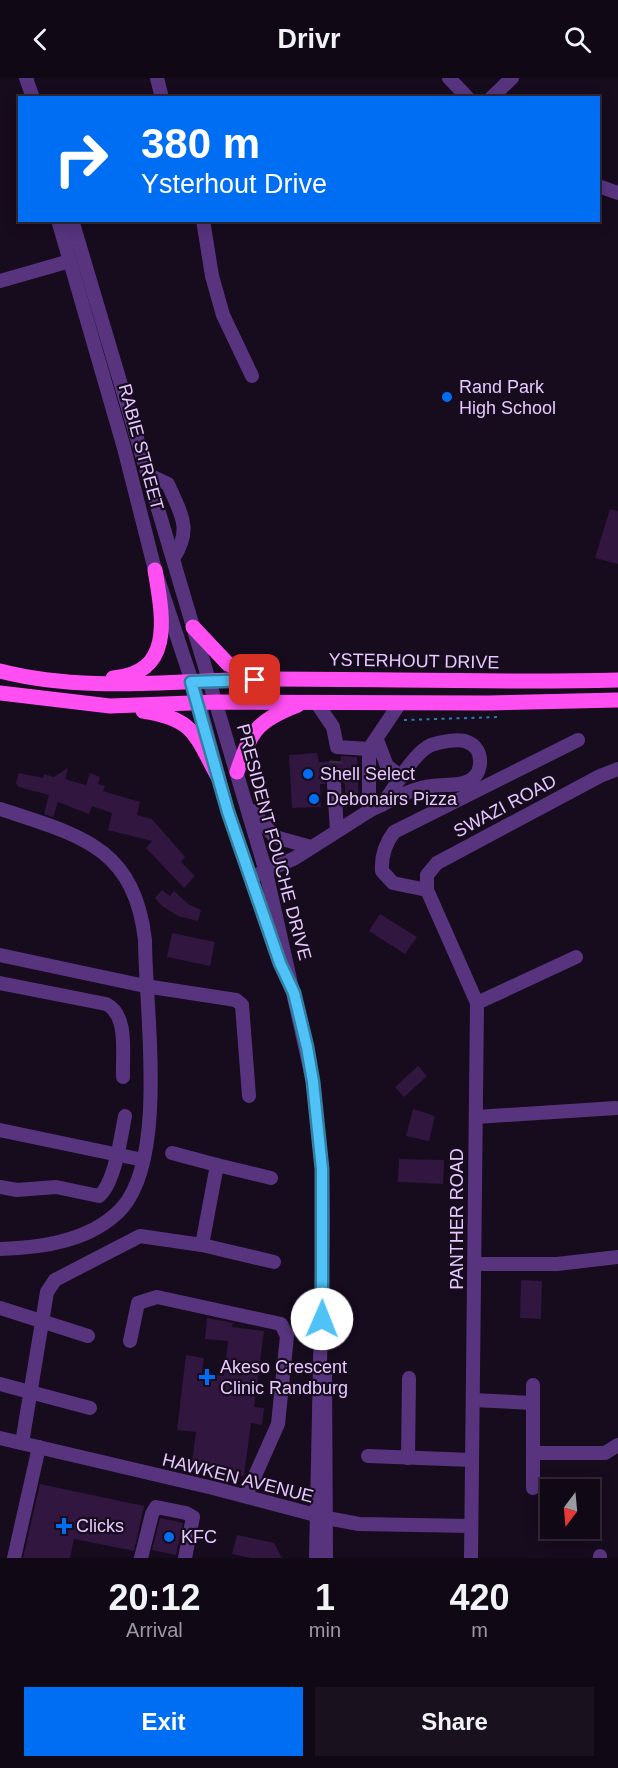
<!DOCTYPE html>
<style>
:root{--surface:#110816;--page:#1a111f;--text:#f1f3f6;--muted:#9c9aa1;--line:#302935;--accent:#006ef3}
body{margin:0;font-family:Helvetica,sans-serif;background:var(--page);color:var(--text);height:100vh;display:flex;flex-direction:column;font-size:22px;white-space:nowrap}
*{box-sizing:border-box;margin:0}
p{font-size:20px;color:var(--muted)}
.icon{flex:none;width:33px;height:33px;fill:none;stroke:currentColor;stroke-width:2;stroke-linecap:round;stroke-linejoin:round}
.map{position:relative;height:1480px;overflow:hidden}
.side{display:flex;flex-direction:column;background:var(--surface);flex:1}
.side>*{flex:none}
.guide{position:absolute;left:18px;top:18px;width:582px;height:126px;border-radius:0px;box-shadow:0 3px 15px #0003,0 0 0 2px var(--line);background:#006ef3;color:#fff;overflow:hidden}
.needle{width:39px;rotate:196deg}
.tools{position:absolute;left:540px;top:1401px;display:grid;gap:12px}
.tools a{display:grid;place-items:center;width:60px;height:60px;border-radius:0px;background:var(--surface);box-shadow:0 3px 15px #0003,0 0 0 2px var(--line);font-size:30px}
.pin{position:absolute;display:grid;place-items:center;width:51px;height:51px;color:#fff;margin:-26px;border-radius:12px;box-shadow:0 3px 9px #0006}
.me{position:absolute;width:66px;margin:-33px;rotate:1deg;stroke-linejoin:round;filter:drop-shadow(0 0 4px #0008)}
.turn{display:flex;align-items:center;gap:21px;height:126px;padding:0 24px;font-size:27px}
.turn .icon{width:78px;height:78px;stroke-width:2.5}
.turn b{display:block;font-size:42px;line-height:51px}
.eta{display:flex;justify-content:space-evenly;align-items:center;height:102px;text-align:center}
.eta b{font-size:36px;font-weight:700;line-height:42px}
.button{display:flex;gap:12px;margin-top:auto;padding:12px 24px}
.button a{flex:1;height:69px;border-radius:0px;background:var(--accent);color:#fff;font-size:24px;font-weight:700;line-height:69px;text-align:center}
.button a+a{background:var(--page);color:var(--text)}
header{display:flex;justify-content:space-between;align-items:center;height:78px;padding:0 24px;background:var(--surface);font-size:27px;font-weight:700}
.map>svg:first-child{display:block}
.building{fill:#311640}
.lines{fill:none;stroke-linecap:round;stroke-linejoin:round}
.minor-tunnel{stroke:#362740;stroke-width:14;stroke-dasharray:14 7;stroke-linecap:butt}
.path{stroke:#277db3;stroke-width:2;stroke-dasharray:3 4.5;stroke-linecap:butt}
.minor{stroke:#58347f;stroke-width:14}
.major{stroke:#ff4ff2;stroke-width:15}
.route-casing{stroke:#337fa1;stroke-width:15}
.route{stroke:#4fc3f7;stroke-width:10}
.poi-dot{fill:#006ef3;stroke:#170b1e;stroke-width:2}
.labels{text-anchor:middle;stroke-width:4.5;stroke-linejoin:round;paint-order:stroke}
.poi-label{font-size:18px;fill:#e7c8ff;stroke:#170b1e;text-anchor:start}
.street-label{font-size:18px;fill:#e7c8ff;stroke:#170b1e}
</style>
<header><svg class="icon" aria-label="back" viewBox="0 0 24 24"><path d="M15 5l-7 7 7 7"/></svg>Drivr<svg class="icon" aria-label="search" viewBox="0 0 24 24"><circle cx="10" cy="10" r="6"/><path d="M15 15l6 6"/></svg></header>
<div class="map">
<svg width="618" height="1480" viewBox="0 0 618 1480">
<rect width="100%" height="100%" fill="#170b1e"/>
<g class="building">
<polygon points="610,431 618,433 618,486 595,480"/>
<polygon points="317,675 319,684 341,683 341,678 357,679 359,727 345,727 345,706 334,697 329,699 325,706 320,706 321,729 292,730 289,677"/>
<polygon points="68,690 65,701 86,707 90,695 100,699 98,706 105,708 103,713 140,724 137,737 152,741 185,779 181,784 195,798 184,810 146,770 152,763 108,752 112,735 92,728 89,736 58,724 53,739 44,736 49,717 19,709 16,705 19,695 43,700 44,696 54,699"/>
<polygon points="162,812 170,818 174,813 188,826 201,832 198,843 178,838 162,828 155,820"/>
<polygon points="380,836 417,859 405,876 369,853"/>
<polygon points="172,855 215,864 210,888 167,879"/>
<polygon points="418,988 427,998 404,1019 395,1009"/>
<polygon points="413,1031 435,1038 429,1063 406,1058"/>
<polygon points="399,1081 444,1082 443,1106 398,1104"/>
<polygon points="521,1202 542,1203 541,1241 520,1240"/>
<polygon points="207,1240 233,1245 232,1249 264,1253 254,1329 264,1330 262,1347 251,1345 244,1398 205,1393 206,1386 192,1384 196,1354 177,1352 186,1277 204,1280 202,1295 224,1298 228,1263 205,1261"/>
<polygon points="40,1406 144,1428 134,1473 74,1461 70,1480 23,1480"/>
<polygon points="160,1440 183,1445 176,1477 152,1472"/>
<polygon points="237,1457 274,1465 282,1480 251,1480 232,1476"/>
</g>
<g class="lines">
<polyline class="minor-tunnel" points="334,706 336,683"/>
<polyline class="path" points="404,642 500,639"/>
<g class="minor">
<polyline points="26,0 33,20"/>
<polyline points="157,0 162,20"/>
<polyline points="449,0 468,20"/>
<polyline points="491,20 512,0"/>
<polyline points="598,108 618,115"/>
<polyline points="58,142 124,370 155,492 199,625 228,734 280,886"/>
<polyline points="72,142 266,794 313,1004 322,1091 323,1142 316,1480"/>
<polyline points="203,142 212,198 223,237 252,298"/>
<polyline points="0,203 70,183"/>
<path d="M147,396L168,406C181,437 193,450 173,481"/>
<polyline points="316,624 333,649 337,669 369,671"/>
<polyline points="377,662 387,688 402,699"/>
<polyline points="334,706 337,752"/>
<path d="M0,731C79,757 134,768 145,862C145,929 168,1078 122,1130C92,1163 42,1170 0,1171"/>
<polyline points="252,733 275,759 311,769"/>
<path d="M369,733C389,724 410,710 432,708C445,706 462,709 472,701C484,692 483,669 467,664C459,660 440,664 431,667C414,674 393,712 382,727"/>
<polyline points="259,796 295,780 369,733 369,671 400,625"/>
<path d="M427,812L393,805L382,793C381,778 385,766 394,754L578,662"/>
<polyline points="0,877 145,908 236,922 242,927 249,1018"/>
<path d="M0,905L106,926C129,937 122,977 123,999"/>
<polyline points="477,925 576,879"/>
<polyline points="476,1039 616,1030"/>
<polyline points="0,1052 143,1082"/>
<polyline points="172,1075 217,1087 202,1167"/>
<polyline points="217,1087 271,1100"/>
<path d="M0,1109L17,1112L56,1109L99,1118C115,1105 121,1058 125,1038"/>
<polyline points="475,1186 557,1186 618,1179"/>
<polyline points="0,1230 88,1258"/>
<polyline points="130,1263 138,1225 157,1219 281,1246 287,1258 278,1346 246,1418"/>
<polyline points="325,1290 326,1480"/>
<polyline points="0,1306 90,1330"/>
<polyline points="533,1307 533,1410"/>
<polyline points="473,1322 533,1325"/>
<polyline points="0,1360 213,1410 327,1440 359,1446 471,1448"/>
<polyline points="22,1365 47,1214 55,1202 140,1158 202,1167 274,1184"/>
<polyline points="533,1375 605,1375 618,1367"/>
<polyline points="368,1378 472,1382"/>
<polyline points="408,1380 409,1300"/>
<polyline points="14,1480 39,1369"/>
<polyline points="141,1480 152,1436 156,1429 186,1435 193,1439 185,1480"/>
<polyline points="471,1480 477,925 427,812 427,797 437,785 600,698 618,691"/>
<polyline points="600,1480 600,1478"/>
</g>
<g class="major">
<polyline points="193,549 228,586 256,598"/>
<path d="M0,593C89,616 182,601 272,601C387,601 503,605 618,602"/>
<path d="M113,600C176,595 162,535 155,492"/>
<polyline points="0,615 110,628 217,624 488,625 618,622"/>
<path d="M143,633C194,641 195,656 217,697"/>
<path d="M237,694C251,653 256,643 298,627"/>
</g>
</g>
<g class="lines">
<defs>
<polyline id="route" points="255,602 191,604 228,734 280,885 294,915 307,969 313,1004 322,1091 322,1241"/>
</defs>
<use href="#route" class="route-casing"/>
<use href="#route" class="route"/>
</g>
<g class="poi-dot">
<circle cx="447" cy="319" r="6"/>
<circle cx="308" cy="696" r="6"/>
<circle cx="314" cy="721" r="6"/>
<path d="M204 1290h6v6h6v6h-6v6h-6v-6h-6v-6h6z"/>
<path d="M61 1439h6v6h6v6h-6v6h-6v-6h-6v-6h6z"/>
<circle cx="169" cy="1459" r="6"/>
</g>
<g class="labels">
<g class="poi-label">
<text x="459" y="315">Rand Park<tspan x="459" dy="21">High School</tspan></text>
<text x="320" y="702">Shell Select</text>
<text x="326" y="727">Debonairs Pizza</text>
<text x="220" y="1295">Akeso Crescent<tspan x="220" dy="21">Clinic Randburg</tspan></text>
<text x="76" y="1454">Clicks</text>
<text x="181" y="1465">KFC</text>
</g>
<g class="street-label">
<text transform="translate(141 369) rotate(75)" y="6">RABIE STREET</text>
<text transform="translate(414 583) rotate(1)" y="6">YSTERHOUT DRIVE</text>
<text transform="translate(505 728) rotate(-28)" y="6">SWAZI ROAD</text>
<text transform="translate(274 764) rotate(75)" y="6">PRESIDENT FOUCHE DRIVE</text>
<text transform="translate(457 1141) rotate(-90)" y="6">PANTHER ROAD</text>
<text transform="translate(238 1400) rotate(14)" y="6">HAWKEN AVENUE</text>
</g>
</g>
</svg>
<div class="tools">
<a><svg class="needle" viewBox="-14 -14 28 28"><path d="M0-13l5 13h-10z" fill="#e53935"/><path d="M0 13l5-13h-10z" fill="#9c9aa1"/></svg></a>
</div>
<div class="pin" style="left:255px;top:602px;background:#d93025"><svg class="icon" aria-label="arrive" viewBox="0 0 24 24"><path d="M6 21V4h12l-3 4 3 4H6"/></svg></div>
<svg class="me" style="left:322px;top:1241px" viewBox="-20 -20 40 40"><circle r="19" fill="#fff"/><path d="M0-13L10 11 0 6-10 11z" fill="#4fc3f7"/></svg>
<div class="guide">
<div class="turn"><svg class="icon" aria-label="right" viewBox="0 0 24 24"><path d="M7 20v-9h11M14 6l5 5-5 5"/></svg><div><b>380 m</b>Ysterhout Drive</div></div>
</div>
</div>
<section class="side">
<div class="eta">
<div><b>20:12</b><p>Arrival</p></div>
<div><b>1</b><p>min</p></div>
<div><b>420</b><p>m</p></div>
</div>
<div class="button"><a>Exit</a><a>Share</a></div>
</section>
